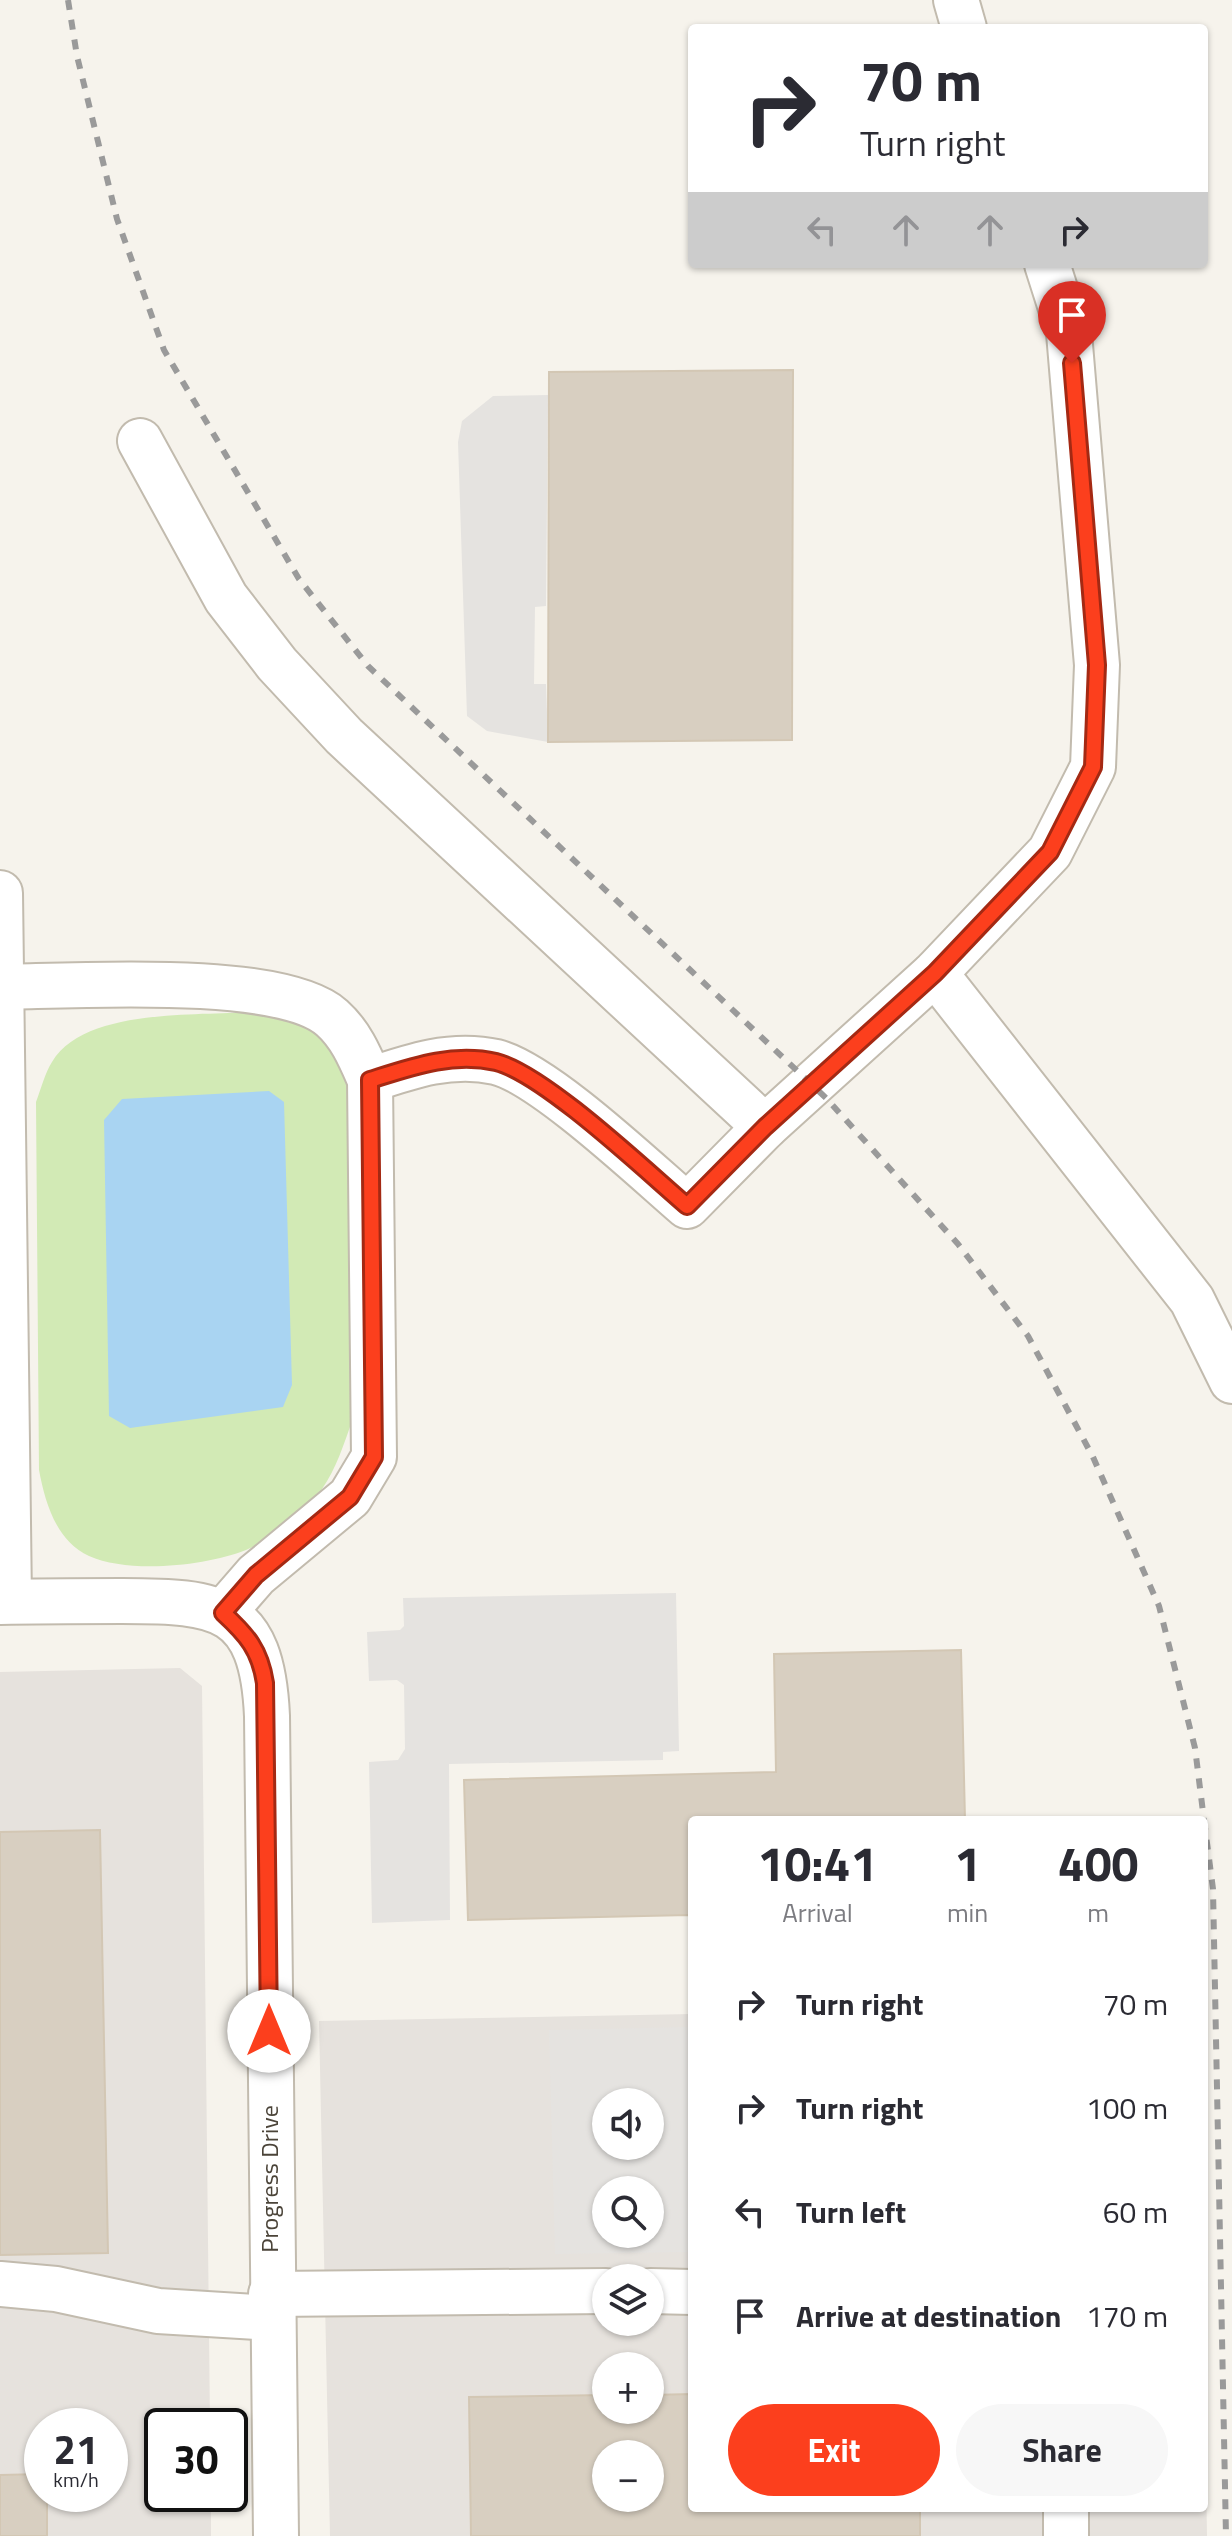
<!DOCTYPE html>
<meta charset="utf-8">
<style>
:root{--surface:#fff;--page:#f7f7f7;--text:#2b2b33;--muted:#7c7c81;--accent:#fc3f1d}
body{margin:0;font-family:"Titillium Web",sans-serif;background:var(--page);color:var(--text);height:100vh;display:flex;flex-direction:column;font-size:30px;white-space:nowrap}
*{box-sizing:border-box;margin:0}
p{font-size:26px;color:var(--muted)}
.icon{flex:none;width:44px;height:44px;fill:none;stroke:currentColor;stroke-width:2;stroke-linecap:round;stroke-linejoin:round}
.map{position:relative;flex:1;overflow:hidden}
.sheet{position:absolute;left:688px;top:1816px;width:520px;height:696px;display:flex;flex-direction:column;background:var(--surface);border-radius:8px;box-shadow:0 2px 6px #0004}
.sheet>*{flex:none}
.top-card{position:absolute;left:688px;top:24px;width:520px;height:244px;border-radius:8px;box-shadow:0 2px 6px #0004;background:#fff;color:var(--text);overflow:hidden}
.fabs{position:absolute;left:592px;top:2088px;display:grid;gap:16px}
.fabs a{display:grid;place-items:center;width:72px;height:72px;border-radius:50%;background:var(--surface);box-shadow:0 2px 6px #0004;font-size:40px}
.speed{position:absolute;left:24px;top:2408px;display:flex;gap:16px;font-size:40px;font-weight:700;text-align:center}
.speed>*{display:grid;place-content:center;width:104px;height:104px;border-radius:50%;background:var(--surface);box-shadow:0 2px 6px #0004;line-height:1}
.speed small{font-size:20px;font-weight:400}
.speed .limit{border:4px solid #111;border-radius:12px;background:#fff;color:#111}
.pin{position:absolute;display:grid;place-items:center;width:68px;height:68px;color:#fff;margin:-82px -34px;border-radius:50% 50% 50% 0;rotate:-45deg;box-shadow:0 0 8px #0007}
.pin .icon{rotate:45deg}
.me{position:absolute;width:88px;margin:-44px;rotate:0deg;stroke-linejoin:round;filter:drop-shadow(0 0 6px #0008)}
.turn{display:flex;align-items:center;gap:28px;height:168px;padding:0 40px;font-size:36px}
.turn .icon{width:104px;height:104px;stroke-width:2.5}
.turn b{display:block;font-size:56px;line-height:68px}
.lanes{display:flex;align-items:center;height:76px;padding:0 40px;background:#0003;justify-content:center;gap:40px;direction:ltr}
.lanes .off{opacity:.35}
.eta{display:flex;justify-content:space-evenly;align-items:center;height:136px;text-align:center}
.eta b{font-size:48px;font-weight:700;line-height:56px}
.action{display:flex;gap:16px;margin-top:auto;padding:16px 40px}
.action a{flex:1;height:92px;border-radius:48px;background:var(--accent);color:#fff;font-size:32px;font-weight:700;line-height:92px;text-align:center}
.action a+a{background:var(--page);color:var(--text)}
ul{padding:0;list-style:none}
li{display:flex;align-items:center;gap:24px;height:104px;padding:0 40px}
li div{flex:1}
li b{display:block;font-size:30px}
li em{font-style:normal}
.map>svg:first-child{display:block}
.industrial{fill:#e6e2dd;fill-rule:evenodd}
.green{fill:#d2eab5}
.parking{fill:#e5e3e0;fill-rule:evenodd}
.water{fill:#a9d4f2}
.building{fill:#d8cfc1;stroke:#d3c7b4;stroke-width:2;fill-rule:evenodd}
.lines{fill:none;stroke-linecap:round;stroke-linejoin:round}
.minor-casing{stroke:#c2bbae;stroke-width:48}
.minor{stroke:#fff;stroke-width:44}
.rail{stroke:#9a9a9a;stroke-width:6;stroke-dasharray:10 10;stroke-linecap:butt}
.route-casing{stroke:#a42913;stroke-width:20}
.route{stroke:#fc3f1d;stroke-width:14}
.labels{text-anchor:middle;stroke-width:6;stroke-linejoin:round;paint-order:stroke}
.street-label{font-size:24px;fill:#4b4439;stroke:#fff}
</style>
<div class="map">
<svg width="1232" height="2536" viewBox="0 0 1232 2536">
<rect width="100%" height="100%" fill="#f6f3ec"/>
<g class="industrial">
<path d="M180,1668L202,1686L210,2426H162V2494H211V2536H0V1672ZM42,2426H110V2494H42Z"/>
<path d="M692,2014V2508H1204V2343L1207,2536H330L319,2021ZM606,2102H650V2146H606ZM606,2190H650V2234H606ZM606,2278H650V2322H606ZM606,2366H650V2410H606ZM606,2454H650V2498H606Z"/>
</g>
<path class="green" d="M251,1012C305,1019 332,1036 348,1090L352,1421C344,1444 336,1469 322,1489C307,1511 271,1540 246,1550C206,1566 129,1574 89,1556C56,1541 45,1502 39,1470L36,1102C41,1089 45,1073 52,1062C84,1008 196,1016 251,1012Z"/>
<g class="parking">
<polygon points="548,395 546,606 535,607 534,684 546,684 548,742 487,731 467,716 458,442 462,421 493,396"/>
<polygon points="676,1593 679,1751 663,1752 663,1760 449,1764 450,1920 372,1923 369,1762 398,1760 405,1749 404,1685 397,1680 369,1681 367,1632 400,1630 404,1626 403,1598"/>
<path d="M692,2027V2252L555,2254L549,2030ZM606,2102H650V2146H606ZM606,2190H650V2234H606Z"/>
</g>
<polygon class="water" points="269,1091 284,1102 292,1385 283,1407 130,1428 109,1416 104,1120 122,1099"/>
<g class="building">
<polygon points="793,370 792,740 548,742 549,372"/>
<polygon points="961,1650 965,1820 692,1820 692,1922 689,1915 468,1920 464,1780 776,1772 774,1654"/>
<polygon points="100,1830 108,2253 0,2255 0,1832"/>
<path d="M692,2394V2508H920V2536H471L469,2397L606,2395V2410H650V2395ZM606,2454H650V2498H606Z"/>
<polygon points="42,2474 42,2494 47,2494 47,2536 0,2536 0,2475"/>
</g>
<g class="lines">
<defs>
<g id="minor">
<polyline points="956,0 964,28"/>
<polyline points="140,441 226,598 277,664 344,736 765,1127"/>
<polyline points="0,893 9,1601"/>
<polyline points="935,973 1192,1300 1232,1381"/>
<path d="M0,987C72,986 281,972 332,1018C351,1035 360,1057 370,1080L374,1457L350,1497L256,1575L223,1613"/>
<path d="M370,1080C411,1066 452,1052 496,1062C544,1074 645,1170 687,1206L765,1127L935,973L1050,852L1093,767L1097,665L1069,333L1047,264"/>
<path d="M0,1602C41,1601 82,1601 122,1601C219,1601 262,1605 267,1716L276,2536"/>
<polyline points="0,2284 56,2289 158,2311 272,2318"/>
<polyline points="650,2291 692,2292"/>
<polyline points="271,2294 606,2291"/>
<polyline points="1066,2508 1066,2536"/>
</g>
</defs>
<use href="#minor" class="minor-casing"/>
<use href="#minor" class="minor"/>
<g class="rail">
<polyline points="68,0 77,56 117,219 164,350 299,579 368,666 826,1098 958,1244 1028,1336 1093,1457 1159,1606 1195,1748 1204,1820"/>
<polyline points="1204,1820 1213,1889 1226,2536"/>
</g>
</g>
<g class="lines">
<defs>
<path id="route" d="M269,2031L265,1683C260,1650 247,1635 223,1613L256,1575L350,1497L374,1457L370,1080C411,1067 452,1052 496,1062C544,1074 645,1170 687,1206L765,1127L935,973L1050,852L1093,767L1097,665L1072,363"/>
</defs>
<use href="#route" class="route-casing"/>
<use href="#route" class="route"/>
</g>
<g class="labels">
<g class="street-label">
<text transform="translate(270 2179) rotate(-90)" y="8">Progress Drive</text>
</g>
</g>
</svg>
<div class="fabs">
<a><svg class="icon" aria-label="sound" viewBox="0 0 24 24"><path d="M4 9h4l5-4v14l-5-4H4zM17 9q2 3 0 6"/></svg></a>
<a><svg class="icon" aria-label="search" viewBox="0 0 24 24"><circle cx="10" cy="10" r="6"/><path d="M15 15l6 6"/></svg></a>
<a><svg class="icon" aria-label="layers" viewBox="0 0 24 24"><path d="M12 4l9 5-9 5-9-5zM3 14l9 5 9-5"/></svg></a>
<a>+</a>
<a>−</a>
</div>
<div class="speed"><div>21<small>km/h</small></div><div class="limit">30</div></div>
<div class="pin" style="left:1072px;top:363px;background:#d93025"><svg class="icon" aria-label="arrive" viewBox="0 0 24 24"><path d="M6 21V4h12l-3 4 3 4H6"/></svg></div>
<svg class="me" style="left:269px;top:2031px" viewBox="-20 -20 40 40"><circle r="19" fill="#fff"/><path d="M0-13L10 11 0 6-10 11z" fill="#fc3f1d"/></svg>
<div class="top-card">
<div class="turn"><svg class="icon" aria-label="right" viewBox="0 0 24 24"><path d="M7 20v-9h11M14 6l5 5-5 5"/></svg><div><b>70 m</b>Turn right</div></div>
<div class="lanes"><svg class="icon off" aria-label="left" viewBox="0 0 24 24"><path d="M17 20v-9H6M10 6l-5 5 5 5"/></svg><svg class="icon off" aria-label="ahead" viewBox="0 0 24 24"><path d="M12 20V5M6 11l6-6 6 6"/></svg><svg class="icon off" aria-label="ahead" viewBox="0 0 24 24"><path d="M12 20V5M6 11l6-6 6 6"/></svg><svg class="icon" aria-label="right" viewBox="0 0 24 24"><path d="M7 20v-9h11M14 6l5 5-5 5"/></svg></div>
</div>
<section class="sheet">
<div class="eta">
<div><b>10:41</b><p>Arrival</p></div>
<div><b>1</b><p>min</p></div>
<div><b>400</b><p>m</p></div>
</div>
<ul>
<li><svg class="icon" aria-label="right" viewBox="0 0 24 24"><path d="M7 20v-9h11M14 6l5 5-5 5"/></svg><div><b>Turn right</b></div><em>70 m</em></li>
<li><svg class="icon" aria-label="right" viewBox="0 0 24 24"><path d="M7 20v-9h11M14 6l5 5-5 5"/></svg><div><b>Turn right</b></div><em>100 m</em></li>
<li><svg class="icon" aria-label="left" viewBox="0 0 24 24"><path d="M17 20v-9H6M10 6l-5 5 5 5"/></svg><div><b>Turn left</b></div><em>60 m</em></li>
<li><svg class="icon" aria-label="arrive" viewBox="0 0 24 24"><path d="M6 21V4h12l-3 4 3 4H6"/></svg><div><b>Arrive at destination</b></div><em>170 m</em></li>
</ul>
<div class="action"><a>Exit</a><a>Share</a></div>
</section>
</div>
